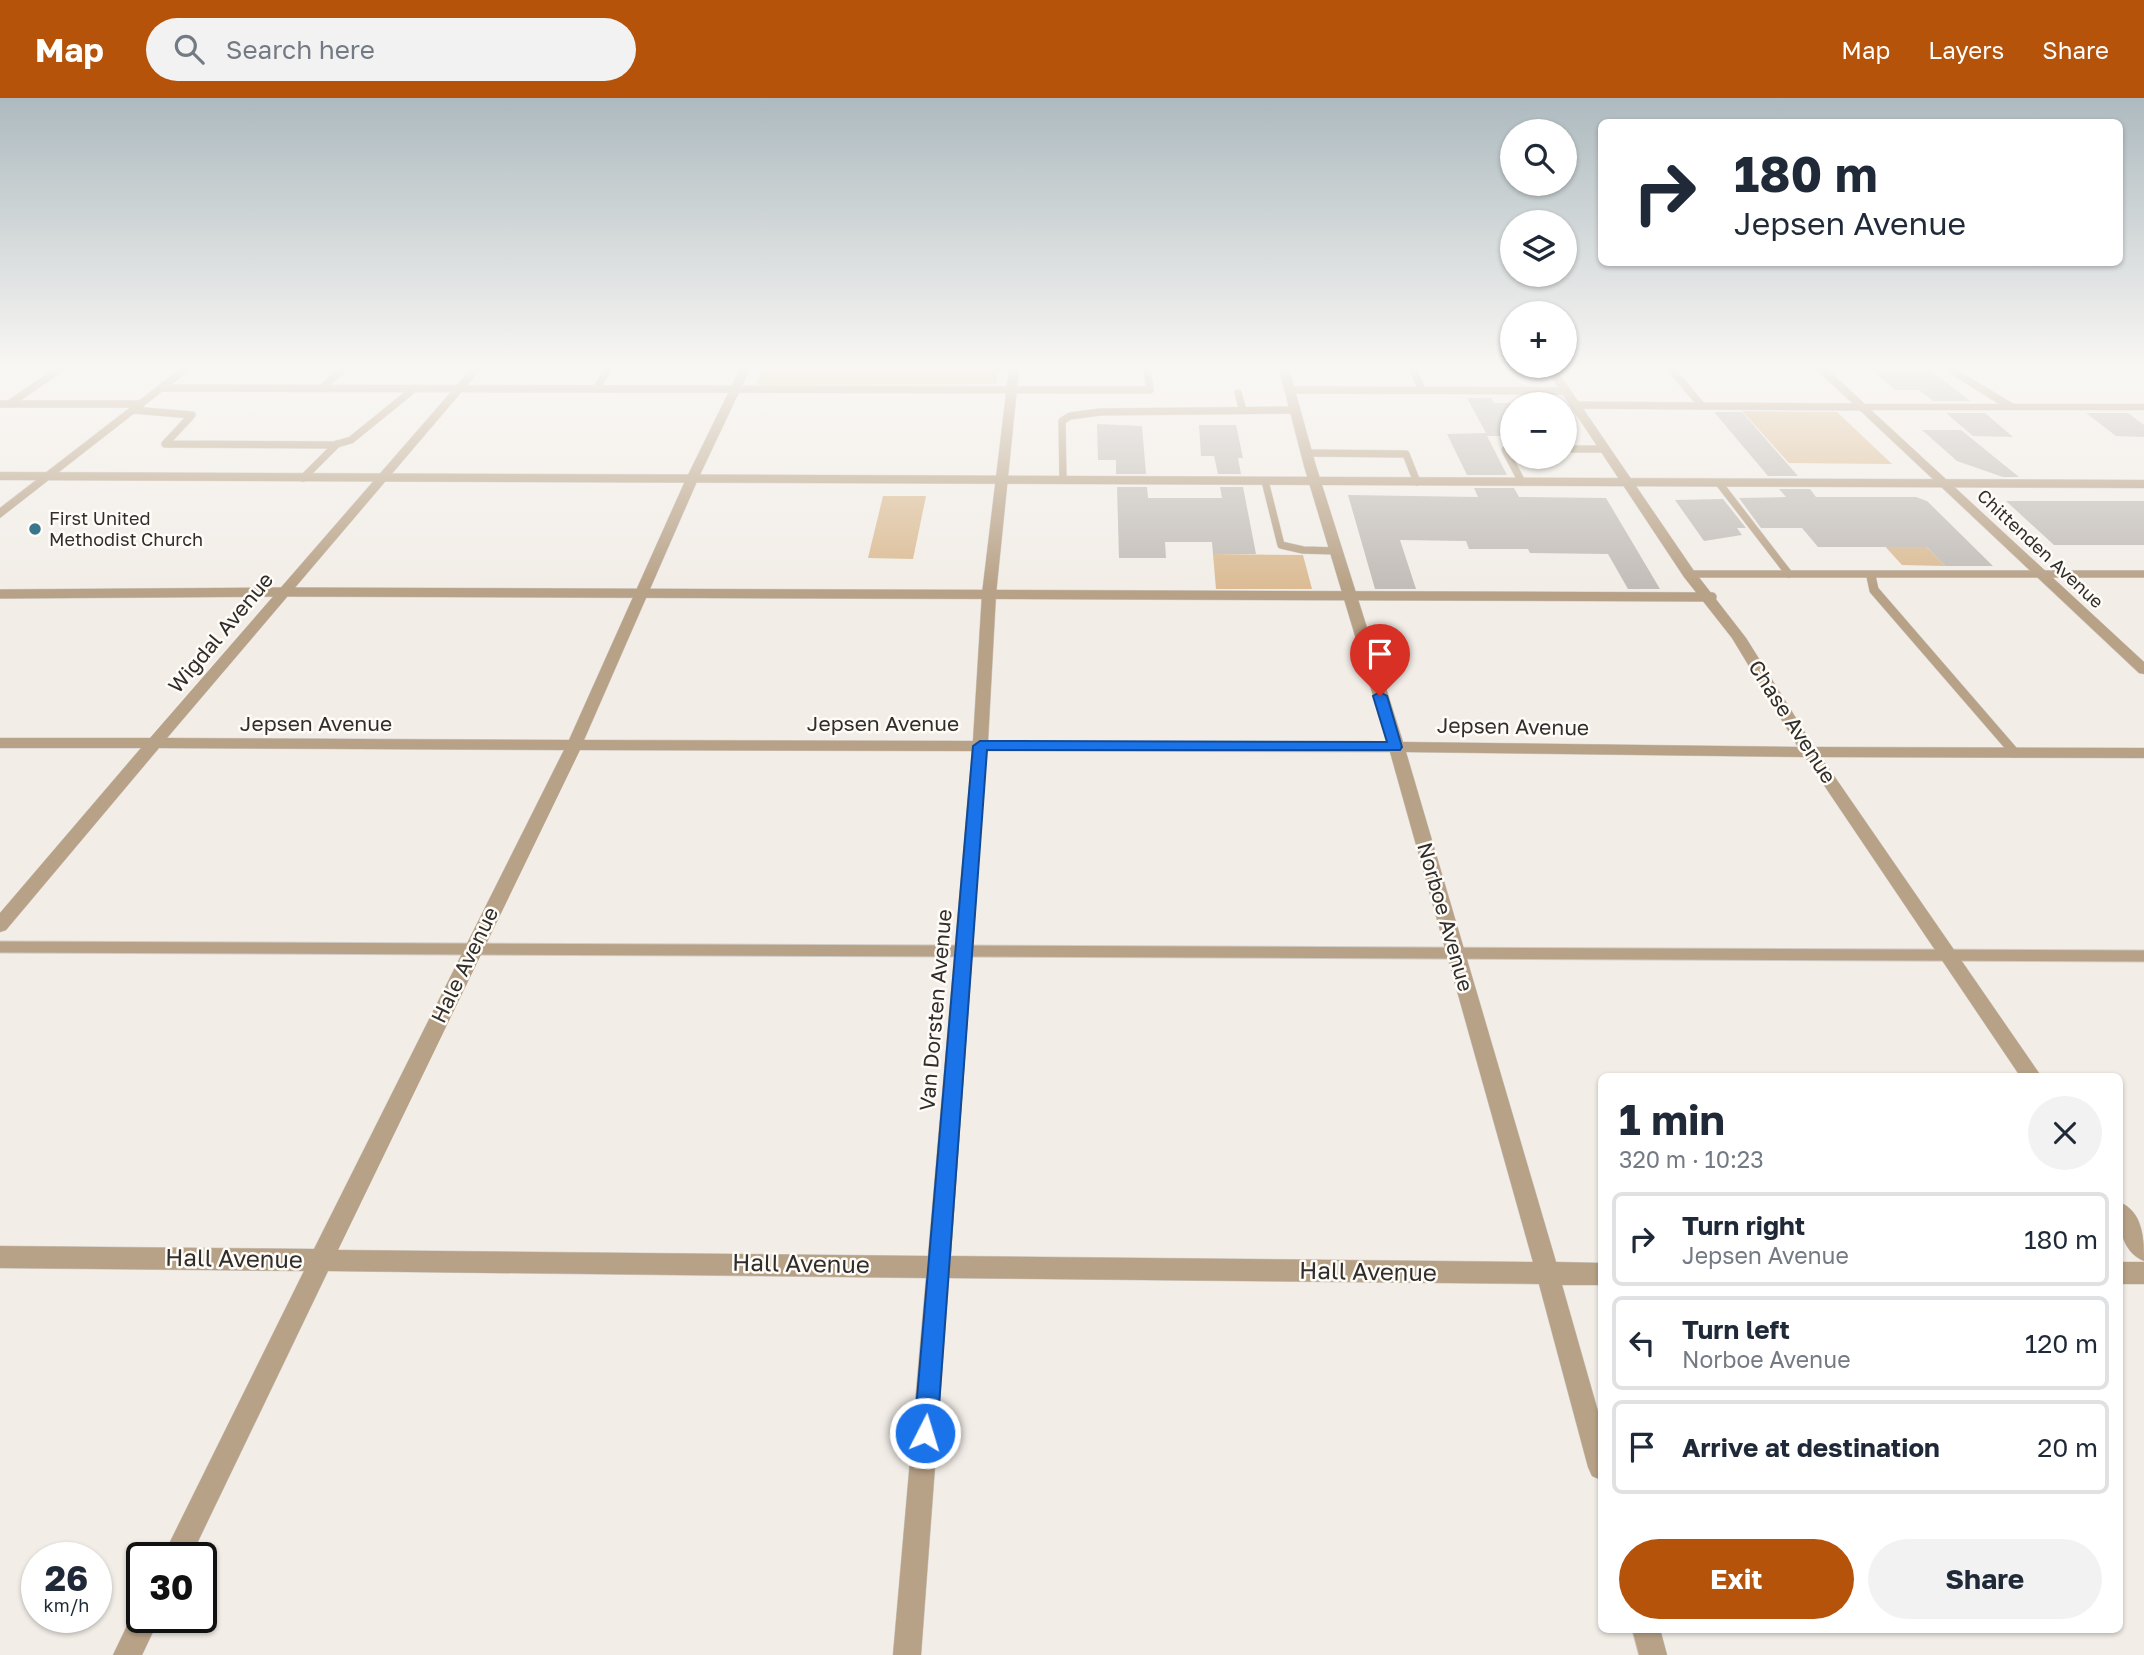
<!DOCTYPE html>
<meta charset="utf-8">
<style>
:root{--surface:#fff;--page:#f2f2f3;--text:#1f2937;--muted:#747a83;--line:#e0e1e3;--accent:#b45309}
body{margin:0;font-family:"Golos Text",sans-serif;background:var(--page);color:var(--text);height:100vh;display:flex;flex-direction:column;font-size:26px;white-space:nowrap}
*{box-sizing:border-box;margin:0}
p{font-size:23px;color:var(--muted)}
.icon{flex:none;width:38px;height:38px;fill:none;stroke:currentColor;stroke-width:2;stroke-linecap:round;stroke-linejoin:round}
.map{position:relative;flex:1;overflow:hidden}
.side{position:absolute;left:1598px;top:975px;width:525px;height:560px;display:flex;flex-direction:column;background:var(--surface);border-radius:10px;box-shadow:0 2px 5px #0004}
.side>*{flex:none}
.guide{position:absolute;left:1598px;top:21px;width:525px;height:147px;border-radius:10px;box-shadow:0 2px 5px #0004;background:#fff;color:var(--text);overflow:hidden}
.tools{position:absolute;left:1500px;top:21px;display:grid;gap:14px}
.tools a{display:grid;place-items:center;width:77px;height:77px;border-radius:50%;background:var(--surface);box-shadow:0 2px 5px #0004;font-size:35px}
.speed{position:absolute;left:21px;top:1444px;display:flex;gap:14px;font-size:35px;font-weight:700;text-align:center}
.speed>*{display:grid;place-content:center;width:91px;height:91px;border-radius:50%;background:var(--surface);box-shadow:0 2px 5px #0004;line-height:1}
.speed small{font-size:18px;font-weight:400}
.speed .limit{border:4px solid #111;border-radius:10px;background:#fff;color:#111}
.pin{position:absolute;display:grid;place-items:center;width:60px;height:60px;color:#fff;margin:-72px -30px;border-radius:50% 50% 50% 0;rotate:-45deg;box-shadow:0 0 7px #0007}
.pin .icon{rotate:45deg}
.me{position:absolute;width:77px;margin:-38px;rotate:5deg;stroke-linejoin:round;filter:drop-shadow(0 0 5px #0008)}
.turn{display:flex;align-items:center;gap:24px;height:147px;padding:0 21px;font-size:32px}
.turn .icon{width:91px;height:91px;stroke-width:2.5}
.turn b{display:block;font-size:49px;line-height:60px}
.round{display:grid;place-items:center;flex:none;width:74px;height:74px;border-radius:37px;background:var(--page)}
.overview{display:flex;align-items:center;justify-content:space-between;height:119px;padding:0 21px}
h1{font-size:42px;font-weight:700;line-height:52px}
.cta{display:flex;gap:14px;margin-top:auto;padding:14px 21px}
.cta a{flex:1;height:80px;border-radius:42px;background:var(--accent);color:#fff;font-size:28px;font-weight:700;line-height:80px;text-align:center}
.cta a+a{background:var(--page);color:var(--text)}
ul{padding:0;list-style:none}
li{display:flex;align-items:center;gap:21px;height:94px;margin:0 14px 10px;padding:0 7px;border:4px solid var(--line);border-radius:10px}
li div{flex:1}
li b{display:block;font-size:26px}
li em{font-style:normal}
header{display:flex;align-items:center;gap:42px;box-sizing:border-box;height:98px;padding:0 35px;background:var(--accent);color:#fff}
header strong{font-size:33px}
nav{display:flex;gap:38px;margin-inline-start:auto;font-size:24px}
.search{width:490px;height:63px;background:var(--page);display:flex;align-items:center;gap:18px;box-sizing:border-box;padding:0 24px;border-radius:38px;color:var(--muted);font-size:26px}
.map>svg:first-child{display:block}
.green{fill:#dbbc95}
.building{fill:#c2bdb8}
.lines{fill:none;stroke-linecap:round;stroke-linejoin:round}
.service-far2-casing{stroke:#cfcbc5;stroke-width:8}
.service-far1-casing{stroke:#cfcbc5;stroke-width:10}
.service-casing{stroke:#cfcbc5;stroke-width:13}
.minor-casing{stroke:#cfcbc5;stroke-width:1}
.tertiary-casing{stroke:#cfcbc5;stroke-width:1}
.service-far2{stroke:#b8a287;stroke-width:7}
.service-far1{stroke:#b8a287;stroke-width:9}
.service{stroke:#b8a287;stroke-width:11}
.minor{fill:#b8a287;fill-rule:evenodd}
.tertiary{fill:#b8a287;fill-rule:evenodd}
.route{fill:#1a73e8;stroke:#114b97;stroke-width:2}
.poi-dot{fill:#38768b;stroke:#fffbf6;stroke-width:2.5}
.labels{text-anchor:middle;stroke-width:5;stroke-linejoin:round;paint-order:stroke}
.far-poi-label{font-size:18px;fill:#302e2c;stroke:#fffbf6;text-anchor:start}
.far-street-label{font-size:18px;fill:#302e2c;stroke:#fffbf6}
.street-label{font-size:21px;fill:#302e2c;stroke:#fffbf6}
.near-street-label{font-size:24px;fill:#302e2c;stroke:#fffbf6}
</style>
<header>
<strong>Map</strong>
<div class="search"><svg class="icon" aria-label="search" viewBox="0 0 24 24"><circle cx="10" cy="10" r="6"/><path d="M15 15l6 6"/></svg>Search here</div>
<nav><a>Map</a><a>Layers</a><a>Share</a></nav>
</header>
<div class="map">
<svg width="2144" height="1557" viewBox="0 0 2144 1557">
<rect width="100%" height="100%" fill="#f2ede7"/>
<g class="green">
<polygon points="762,271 998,271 996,286 755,287"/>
<polygon points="1742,313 1837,314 1892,366 1789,365"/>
<polygon points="883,398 926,398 913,461 868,460"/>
<polygon points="1840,399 1879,399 1945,468 1902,467"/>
<polygon points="1213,456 1303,457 1312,491 1216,491"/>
</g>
<g class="building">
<polygon points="1871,271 1929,271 1970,303 1933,303 1919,292 1895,292"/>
<polygon points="1467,300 1491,300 1494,305 1512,305 1512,338 1487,338 1507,377 1467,377 1447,336 1486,335"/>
<polygon points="1714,314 1742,314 1798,378 1768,378"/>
<polygon points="1946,315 1985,315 2013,339 1973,338"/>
<polygon points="2086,315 2128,315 2144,327 2144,339 2116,338"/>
<polygon points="1097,326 1142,328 1146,376 1116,376 1116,362 1098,362"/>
<polygon points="1199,327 1236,327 1243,360 1238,360 1241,376 1218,376 1214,358 1201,358"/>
<polygon points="1922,332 1961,332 2019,379 2003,379 1957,363"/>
<polygon points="1117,389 1147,389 1148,400 1222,400 1220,389 1243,389 1256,456 1213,456 1212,444 1165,444 1166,460 1119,460"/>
<polygon points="1474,390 1514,390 1519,399 1606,400 1660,491 1628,491 1608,456 1530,455 1528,451 1469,451 1466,443 1400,442 1416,491 1375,491 1348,397 1478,399"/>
<polygon points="1779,391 1810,391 1816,399 1916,399 1927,403 1993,468 1945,468 1927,449 1818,449 1802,430 1761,430 1739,400 1786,399"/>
<polygon points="1723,401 1746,430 1737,430 1742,437 1704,443 1675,402"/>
<polygon points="2006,403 2144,403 2144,447 2054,447"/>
</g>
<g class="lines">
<defs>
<g id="service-far2">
<polyline points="1413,271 1422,292"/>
<polyline points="1671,271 1702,308 1860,309"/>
<polyline points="162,290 1150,292 1147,271"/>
<polyline points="322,290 343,271"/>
<polyline points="596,291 608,271"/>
<polyline points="1291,292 1566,293"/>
<polyline points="1238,295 1243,312"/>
<polyline points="0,306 141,306"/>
<polyline points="9,306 60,271"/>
<polyline points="1575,307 1702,308"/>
<polyline points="133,312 192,317 165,346 334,347 351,342 415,290"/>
<polyline points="1564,351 1605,351"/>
<polyline points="1512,352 1505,352 1522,384"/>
<polyline points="1307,355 1406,356 1417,384"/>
<polyline points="303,380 337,346"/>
<polyline points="1063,382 1062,323 1070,318 1100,314 1296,312"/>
<polyline points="1265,383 1281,447 1303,452 1337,453"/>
<polyline points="1719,385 1789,476"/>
<polyline points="1689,476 2144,476"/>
<polyline points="1871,477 1872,480"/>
</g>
<g id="service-far1">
<polyline points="1871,478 1874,492 2015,655"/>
<polyline points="0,496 283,494 1712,499"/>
</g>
<polyline id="service" points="0,849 2144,858"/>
<g id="minor">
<polygon points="180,271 191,271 0,420 0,410"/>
<path d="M471,271H481L167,640L569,642L686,381L740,271H750L698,381L584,642L973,643L982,496L1009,271H1019L996,496L988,643L1387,644L1304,368L1279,271H1289L1316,368L1403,644L1798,649L1732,540L1684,479L1546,271H1556L1694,473L1746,540L1814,649L2144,650V660L1821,659L2041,978H2020L1805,659L1406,654L1556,1164L1601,1165V1187H1562L1601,1324V1382L1592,1378L1588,1369L1539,1186L949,1180L921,1557H893L926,1180L328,1173L190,1460H162L304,1173L0,1170V1148L314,1151L564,652L159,650L6,832L0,834V815L141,650H0V640H150ZM580,652L972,653L928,1158L338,1152ZM987,653L1390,654L1533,1164L951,1158Z"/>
<polygon points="1816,271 1827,271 1865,306 1999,306 1943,271 1955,271 2014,306 2144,306 2144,312 1871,312 2144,564 2144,576 2139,575"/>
<path d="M2119,1104C2143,1113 2144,1141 2144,1163C2120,1153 2119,1126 2119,1104Z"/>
<rect x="2119" y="1164" width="25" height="22"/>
<polygon points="142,1507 142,1519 160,1519 142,1557 113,1557 136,1509"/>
<polygon points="1632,1531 1660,1531 1667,1557 1639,1557"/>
</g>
<polygon id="tertiary" points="0,374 2144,382 2144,390 0,382"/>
</defs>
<use href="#service-far2" class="service-far2-casing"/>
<use href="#service-far1" class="service-far1-casing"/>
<use href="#service" class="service-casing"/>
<use href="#minor" class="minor-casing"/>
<use href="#tertiary" class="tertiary-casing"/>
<use href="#service-far2" class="service-far2"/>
<use href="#service-far1" class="service-far1"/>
<use href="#service" class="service"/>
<use href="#minor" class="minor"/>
<use href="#tertiary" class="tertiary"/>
</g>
<linearGradient id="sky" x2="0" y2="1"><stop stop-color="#adbabf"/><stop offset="0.55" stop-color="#f9f7f4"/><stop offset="1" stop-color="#f9f7f4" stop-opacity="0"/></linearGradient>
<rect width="2144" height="489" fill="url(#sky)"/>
<polygon class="route" points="1380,594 1387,598 1402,649 1400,652 987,652 937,1335 933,1343 925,1346 917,1343 914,1335 973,648 980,643 1387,644 1373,598"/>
<circle class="poi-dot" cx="35" cy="431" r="7"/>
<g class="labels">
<g class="far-poi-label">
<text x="49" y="427">First United<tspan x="49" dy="21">Methodist Church</tspan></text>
</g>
<g class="far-street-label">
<text transform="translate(2040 451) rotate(43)" y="6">Chittenden Avenue</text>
</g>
<g class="street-label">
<text transform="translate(221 535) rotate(-50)" y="7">Wigdal Avenue</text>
<text transform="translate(1792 624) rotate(57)" y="7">Chase Avenue</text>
<text x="316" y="633">Jepsen Avenue</text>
<text x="883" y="633">Jepsen Avenue</text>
<text transform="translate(1513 629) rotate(1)" y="7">Jepsen Avenue</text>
<text transform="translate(1445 819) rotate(74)" y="7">Norboe Avenue</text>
<text transform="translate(465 867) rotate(-64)" y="7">Hale Avenue</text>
<text transform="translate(936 912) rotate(-85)" y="7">Van Dorsten Avenue</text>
</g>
<g class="near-street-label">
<text transform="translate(234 1161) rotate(1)" y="8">Hall Avenue</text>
<text transform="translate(801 1166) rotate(1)" y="8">Hall Avenue</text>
<text transform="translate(1368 1174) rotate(1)" y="8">Hall Avenue</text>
</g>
</g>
</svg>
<div class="tools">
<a><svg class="icon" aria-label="search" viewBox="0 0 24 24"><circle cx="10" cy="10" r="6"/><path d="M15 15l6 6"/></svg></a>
<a><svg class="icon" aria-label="layers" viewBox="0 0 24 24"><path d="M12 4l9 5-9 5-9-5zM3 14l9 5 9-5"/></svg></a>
<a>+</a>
<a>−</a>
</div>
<div class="speed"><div>26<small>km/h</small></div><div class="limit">30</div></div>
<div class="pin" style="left:1380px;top:598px;background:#d93025"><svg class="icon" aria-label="arrive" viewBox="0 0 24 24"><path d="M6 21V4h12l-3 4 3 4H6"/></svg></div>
<svg class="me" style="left:925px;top:1335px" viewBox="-20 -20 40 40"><circle r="17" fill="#1a73e8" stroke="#fff" stroke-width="3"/><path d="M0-11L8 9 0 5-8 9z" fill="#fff"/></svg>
<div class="guide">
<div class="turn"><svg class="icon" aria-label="right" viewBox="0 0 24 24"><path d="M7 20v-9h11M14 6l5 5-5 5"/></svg><div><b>180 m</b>Jepsen Avenue</div></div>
</div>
<section class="side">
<div class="overview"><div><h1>1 min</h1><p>320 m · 10:23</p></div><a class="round"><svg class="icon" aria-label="close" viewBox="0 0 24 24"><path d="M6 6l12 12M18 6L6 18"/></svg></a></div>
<ul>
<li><svg class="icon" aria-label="right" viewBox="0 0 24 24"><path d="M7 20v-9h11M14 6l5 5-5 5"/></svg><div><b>Turn right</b><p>Jepsen Avenue</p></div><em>180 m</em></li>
<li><svg class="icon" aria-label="left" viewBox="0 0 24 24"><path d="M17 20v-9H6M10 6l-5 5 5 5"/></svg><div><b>Turn left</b><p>Norboe Avenue</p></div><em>120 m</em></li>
<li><svg class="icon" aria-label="arrive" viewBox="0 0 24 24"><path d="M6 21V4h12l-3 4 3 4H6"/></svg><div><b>Arrive at destination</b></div><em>20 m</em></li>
</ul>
<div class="cta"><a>Exit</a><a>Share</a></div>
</section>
</div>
